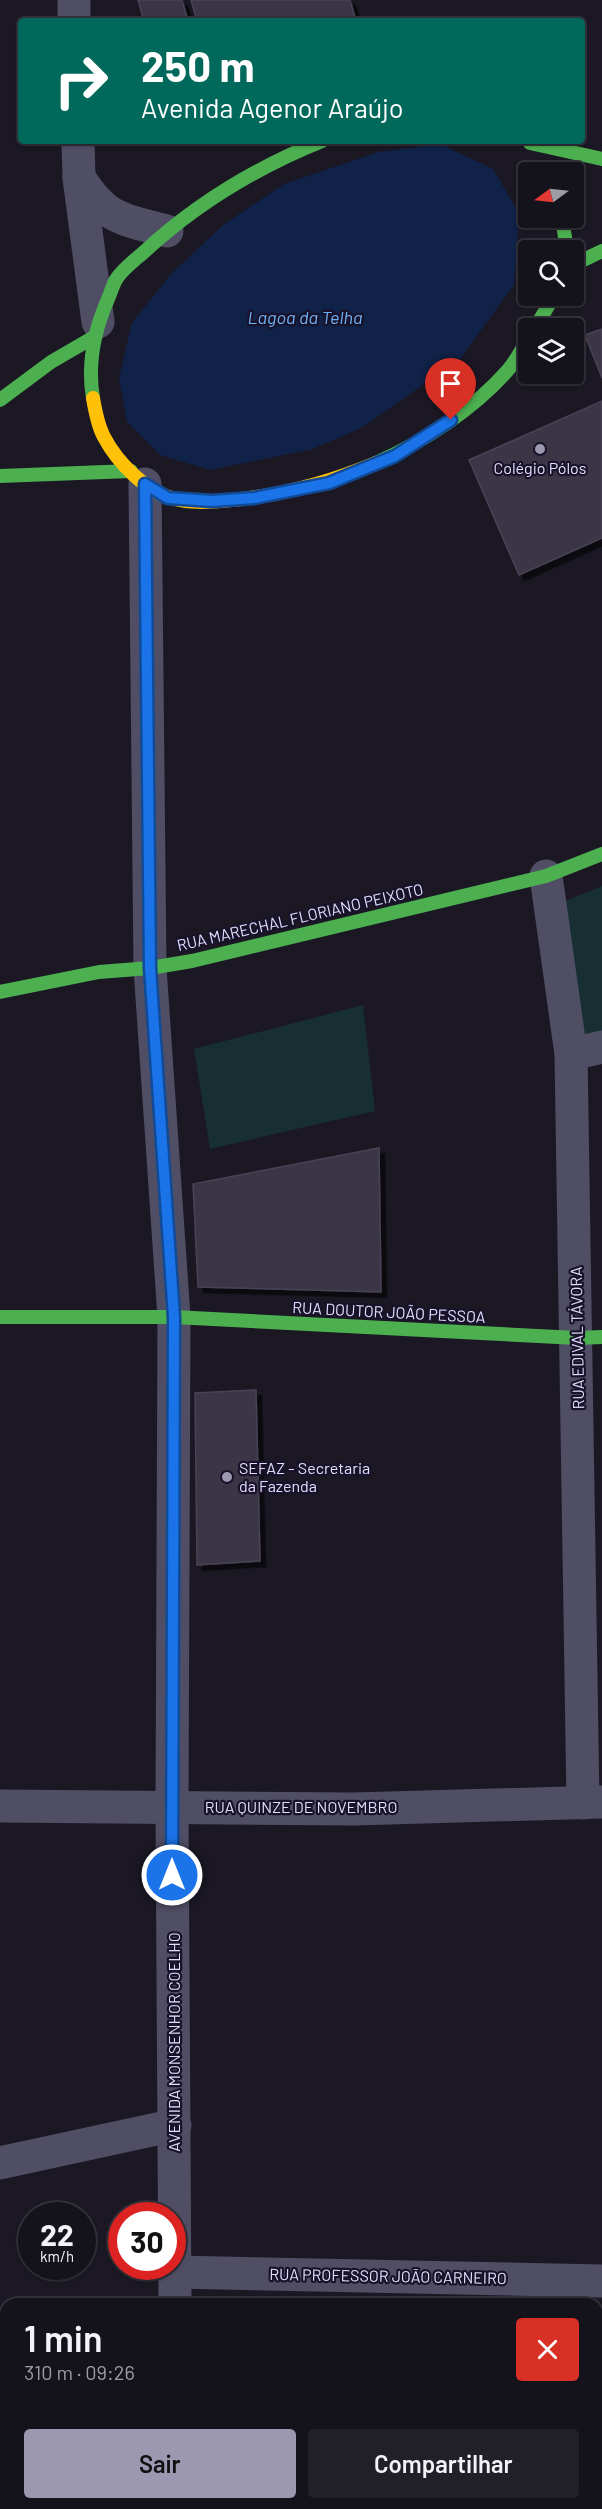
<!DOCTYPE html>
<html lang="pt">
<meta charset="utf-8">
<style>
:root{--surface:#14121b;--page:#212028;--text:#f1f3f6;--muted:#9d9ea3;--line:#33323a;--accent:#9c98b1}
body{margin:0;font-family:Barlow,sans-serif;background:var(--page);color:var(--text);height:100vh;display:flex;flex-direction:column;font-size:22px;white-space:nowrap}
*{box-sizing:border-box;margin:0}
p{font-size:20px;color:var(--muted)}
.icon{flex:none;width:33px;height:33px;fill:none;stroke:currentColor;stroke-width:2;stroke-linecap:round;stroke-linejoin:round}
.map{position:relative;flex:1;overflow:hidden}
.side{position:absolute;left:0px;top:2298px;width:603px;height:212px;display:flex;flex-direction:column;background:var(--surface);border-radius:18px 18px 0 0;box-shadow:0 2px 4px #0004,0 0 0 2px var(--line)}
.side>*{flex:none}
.guide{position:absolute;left:18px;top:18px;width:567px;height:126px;border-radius:6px;box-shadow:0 2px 4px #0004,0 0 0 2px var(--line);background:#00695c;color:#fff;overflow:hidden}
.needle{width:39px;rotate:255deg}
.controls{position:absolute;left:518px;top:162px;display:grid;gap:12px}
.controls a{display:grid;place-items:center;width:66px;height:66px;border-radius:6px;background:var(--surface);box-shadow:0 2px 4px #0004,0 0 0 2px var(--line);font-size:30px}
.speed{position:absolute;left:18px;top:2202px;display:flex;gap:12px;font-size:30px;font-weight:700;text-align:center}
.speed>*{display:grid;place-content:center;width:78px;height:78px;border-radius:50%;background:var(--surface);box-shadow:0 2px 4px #0004,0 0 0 2px var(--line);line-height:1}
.speed small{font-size:15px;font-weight:400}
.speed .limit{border:9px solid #d22;background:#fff;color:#111}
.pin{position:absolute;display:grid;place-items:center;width:51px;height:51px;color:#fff;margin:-62px -26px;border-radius:50% 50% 50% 0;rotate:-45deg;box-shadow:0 0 6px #0007}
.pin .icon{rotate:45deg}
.me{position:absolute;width:66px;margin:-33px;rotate:0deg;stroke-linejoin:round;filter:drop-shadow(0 0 4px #0008)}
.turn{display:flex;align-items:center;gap:21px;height:126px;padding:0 24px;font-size:27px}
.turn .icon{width:78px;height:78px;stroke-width:2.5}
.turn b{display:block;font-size:42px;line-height:51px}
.round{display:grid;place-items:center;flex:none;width:63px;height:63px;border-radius:6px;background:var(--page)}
.head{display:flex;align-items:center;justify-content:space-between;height:102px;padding:0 24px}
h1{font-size:36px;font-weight:600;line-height:45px}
.button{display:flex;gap:12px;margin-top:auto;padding:12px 24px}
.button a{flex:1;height:69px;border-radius:6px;background:var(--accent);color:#111;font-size:24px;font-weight:600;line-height:69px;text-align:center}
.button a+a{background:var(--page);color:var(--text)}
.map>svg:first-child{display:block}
.green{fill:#172f32}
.water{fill:#112248}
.building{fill:#3a3645;stroke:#484356;stroke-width:1.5;filter:url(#shadow)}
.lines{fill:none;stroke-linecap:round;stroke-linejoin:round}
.street{stroke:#504e65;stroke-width:33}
.fast{stroke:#4caf50;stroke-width:14}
.slow{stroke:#ffc107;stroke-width:14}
.route-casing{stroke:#114b97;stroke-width:15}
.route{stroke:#1a73e8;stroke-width:10}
.poi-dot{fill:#9c98b1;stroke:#18122a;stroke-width:2}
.labels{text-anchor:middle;stroke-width:4.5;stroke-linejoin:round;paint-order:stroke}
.poi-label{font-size:16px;fill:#e2ddfd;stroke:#18122a}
.street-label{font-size:16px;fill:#e2ddfd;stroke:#18122a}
.water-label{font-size:18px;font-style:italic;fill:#70b2f8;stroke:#18122a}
</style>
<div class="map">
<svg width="602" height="2509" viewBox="0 0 602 2509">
<defs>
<filter id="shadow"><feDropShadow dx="5.5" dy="5.5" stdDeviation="0" flood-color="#0009"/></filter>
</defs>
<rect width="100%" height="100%" fill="#1b1824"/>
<g class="green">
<polygon points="602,886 602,1037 585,1041 563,902"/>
<polygon points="363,1005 375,1111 210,1149 194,1049"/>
</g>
<polygon class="water" points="440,144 493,169 519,213 514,285 460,359 363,427 313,449 210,470 160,455 127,422 119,378 132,323 171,274 223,225 284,184 378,152"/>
<g class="building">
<polygon points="138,0 182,0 188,21 144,21"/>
<polygon points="191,0 350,0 356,21 197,21"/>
<polygon points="602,329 602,378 585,335"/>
<polygon points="602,401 602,538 519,575 469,460"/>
<polygon points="379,1148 381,1292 198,1287 193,1184"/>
<polygon points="256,1390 260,1561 197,1565 195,1393"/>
</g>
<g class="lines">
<g class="street">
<polyline points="74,0 74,21"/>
<polyline points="78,141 79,178 98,322"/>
<path d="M79,178C86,187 92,197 100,204C116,221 146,225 167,231"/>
<polyline points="145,484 150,968 174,1317 172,1807 175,2304"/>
<polyline points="546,876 571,1054 583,1803"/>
<polyline points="571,1054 602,1047"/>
<polyline points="0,1806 354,1809 602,1802"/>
<polyline points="0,2163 175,2125"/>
<polyline points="175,2272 602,2281"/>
<polyline points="177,2504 177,2509"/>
<polyline points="349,2509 371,2504"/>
</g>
<g class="fast">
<polyline points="530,143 602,159"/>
<polyline points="562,218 567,250"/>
<polyline points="573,265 602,251"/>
<polyline points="535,328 554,296"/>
<path d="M93,398C87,363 94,331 108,299C111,292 113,284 117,278C124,268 135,260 144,252C197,203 255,168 322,141"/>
<polyline points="0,400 51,362 94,337"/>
<path d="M376,463C423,442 474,409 508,370C516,361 522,349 528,339"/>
<polyline points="0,476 131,471"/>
<polyline points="0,992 99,972 150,968 192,961 546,876 602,854"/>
<polyline points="0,1317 174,1317 577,1338 602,1337"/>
</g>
<path class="slow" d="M93,398C95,410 98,426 104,437C117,462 147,493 175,499C190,503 206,502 221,501C275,497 326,484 376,463"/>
</g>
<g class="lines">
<defs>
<polyline id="route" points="172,1875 174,1317 150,968 145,484 168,498 212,501 254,498 329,483 395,456 451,420"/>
</defs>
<use href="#route" class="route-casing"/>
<use href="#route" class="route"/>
</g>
<g class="poi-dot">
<circle cx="540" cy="449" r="6"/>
<circle cx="227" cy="1477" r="6"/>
</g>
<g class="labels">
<g class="poi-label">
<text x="540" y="474">Colégio Pólos</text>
<text x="239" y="1474" text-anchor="start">SEFAZ - Secretaria<tspan x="239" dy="18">da Fazenda</tspan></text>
</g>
<g class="street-label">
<text transform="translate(300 917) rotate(-13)" y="6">RUA MARECHAL FLORIANO PEIXOTO</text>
<text transform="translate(389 1312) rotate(3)" y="6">RUA DOUTOR JOÃO PESSOA</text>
<text transform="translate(577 1338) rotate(-91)" y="6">RUA EDIVAL TÁVORA</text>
<text x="301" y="1813">RUA QUINZE DE NOVEMBRO</text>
<text transform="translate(174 2042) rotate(-90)" y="6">AVENIDA MONSENHOR COELHO</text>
<text transform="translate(388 2276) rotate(1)" y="6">RUA PROFESSOR JOĀO CARNEIRO</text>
</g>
<g class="water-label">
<text x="305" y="324">Lagoa da Telha</text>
</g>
</g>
</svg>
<div class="controls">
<a><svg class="needle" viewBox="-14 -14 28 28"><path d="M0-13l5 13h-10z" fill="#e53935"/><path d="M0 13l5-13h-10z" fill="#9d9ea3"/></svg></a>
<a><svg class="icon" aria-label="search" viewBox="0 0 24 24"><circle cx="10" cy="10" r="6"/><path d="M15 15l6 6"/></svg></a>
<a><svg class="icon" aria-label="layers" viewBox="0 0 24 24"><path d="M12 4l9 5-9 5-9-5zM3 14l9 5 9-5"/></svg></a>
</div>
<div class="speed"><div>22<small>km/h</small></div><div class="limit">30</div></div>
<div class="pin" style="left:451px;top:420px;background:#d93025"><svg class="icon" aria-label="arrive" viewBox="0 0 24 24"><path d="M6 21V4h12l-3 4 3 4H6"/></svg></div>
<svg class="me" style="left:172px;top:1875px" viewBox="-20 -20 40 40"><circle r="17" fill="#1a73e8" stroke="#fff" stroke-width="3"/><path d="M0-11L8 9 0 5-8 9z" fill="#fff"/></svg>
<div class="guide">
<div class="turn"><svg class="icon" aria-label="right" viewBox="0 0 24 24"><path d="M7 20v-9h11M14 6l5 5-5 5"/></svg><div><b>250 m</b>Avenida Agenor Araújo</div></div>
</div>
<section class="side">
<div class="head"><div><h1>1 min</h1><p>310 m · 09:26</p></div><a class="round" style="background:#d93025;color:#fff"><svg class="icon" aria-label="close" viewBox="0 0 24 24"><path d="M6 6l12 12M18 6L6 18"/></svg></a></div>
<div class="button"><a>Sair</a><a>Compartilhar</a></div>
</section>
</div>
